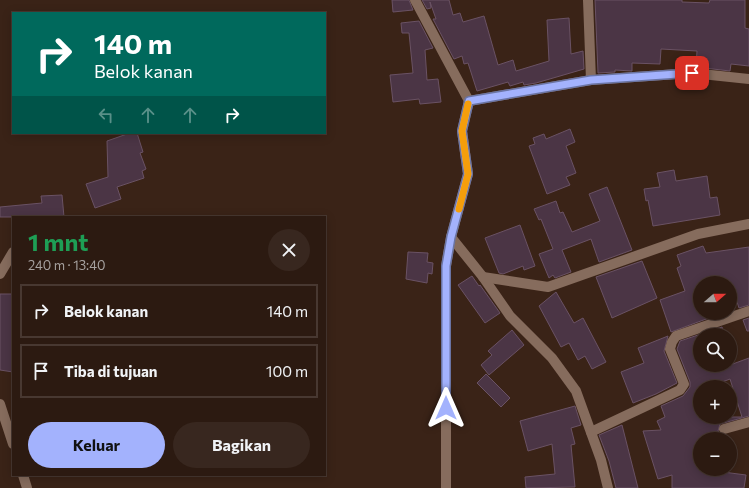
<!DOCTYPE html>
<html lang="id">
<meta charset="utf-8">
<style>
:root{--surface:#2c1a11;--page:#38271f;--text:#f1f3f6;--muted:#a6a19f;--line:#483831;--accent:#a3b2fd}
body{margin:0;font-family:Commissioner,sans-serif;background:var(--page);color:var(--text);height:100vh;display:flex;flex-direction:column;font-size:15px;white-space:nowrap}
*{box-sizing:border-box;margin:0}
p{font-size:13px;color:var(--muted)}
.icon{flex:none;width:22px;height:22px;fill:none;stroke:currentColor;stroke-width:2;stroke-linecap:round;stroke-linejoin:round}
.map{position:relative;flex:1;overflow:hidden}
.drawer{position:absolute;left:12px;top:216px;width:314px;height:260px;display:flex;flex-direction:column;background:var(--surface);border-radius:0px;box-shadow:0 2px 10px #0003,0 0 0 1px var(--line)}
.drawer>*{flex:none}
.banner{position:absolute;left:12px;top:12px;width:314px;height:122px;border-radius:0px;box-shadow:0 2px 10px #0003,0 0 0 1px var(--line);background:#00695c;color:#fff;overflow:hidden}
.needle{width:26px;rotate:70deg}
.buttons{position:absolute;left:693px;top:276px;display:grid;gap:8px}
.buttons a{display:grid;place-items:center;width:44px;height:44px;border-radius:50%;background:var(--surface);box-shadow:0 2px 10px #0003,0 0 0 1px var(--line);font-size:20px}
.pin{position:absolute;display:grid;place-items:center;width:34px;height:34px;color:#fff;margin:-17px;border-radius:8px;box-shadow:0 2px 6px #0006}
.me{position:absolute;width:44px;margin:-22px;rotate:0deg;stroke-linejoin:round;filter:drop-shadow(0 0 3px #0008)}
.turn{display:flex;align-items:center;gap:14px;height:84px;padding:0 16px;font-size:18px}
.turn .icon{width:52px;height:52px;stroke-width:2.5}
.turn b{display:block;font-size:28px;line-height:34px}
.lanes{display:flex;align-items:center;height:38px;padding:0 16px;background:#0003;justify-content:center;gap:20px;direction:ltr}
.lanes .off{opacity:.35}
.round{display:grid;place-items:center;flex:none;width:42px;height:42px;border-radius:21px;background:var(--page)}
.summary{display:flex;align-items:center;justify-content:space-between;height:68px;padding:0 16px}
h1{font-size:24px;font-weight:700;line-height:30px;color:#1e9e55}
.cta{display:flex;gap:8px;margin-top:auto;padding:8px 16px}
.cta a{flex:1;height:46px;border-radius:24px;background:var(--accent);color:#111;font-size:16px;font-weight:700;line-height:46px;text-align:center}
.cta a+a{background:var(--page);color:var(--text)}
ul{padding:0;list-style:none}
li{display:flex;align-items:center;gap:12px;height:54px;margin:0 8px 6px;padding:0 8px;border:2px solid var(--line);border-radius:0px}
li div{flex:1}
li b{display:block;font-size:15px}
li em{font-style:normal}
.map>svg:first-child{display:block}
.building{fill:#4b3545;stroke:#6a5264;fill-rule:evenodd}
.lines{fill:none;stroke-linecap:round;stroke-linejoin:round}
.street{stroke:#866c5d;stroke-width:10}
.route-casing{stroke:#6a74a4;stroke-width:10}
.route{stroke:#a3b2fd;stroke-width:7}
.slow{stroke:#f59e0b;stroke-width:7}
</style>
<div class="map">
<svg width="749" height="488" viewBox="0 0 749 488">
<rect width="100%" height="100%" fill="#3a2317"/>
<g class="building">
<polygon points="392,0 409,0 413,10 393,12"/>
<polygon points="422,0 449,0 453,15 460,13 463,22 484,16 498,65 513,60 516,71 549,61 547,20 569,18 571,54 583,51 584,69 536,83 524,85 523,82 510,86 508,82 477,91 468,63 464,64 462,56 454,59 433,19 436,19 430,2 431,8 427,9"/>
<polygon points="595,0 682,0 682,2 709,3 710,0 745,0 745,28 749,29 749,66 731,64 730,71 696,67 697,51 661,49 660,64 632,63 632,71 615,70 615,72 598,73"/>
<polygon points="419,21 433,48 425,50 427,80 438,79 441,102 420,104 419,99 393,102 390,75 413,73 409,33 402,33 401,23"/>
<polygon points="570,129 575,142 566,146 576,173 566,177 570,185 547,194 529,146 535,144 533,138 544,134 546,139"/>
<polygon points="130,133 137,133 143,152 140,153 146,169 142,171 144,178 117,187 121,199 95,208 86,184 108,177 107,141"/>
<polygon points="674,170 676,181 707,176 710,198 717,197 720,215 653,226 648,200 646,201 644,189 660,187 657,173"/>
<polygon points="607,187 632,250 599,262 591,239 562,250 571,272 555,278 553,275 549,278 539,254 553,249 541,219 539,220 534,209 556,201 560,213 563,212 572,232 600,221 589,194"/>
<polygon points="62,195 64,217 0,217 0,207 42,203 41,196"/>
<polygon points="520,225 535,266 524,270 523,266 503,274 499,273 485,238"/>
<polygon points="703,246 706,253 749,247 749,305 739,308 731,283 700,283 700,313 716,313 717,315 671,332 660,300 685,291 677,268 681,266 677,255"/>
<polygon points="408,252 428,253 427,262 433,263 432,274 428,273 427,283 406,279"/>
<polygon points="642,261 657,298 612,318 596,277"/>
<polygon points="472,276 479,286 480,285 500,313 485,323 458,285"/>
<polygon points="556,292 574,323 583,318 606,362 592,369 585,356 578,360 569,343 561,347 539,306"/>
<polygon points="0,294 13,294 13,372 0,370"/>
<polygon points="749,318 749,331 747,331 743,320"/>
<path d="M722,327L725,335H700V365H730L749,358V416L720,424L718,431L720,434L725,435L726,438L700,439V469L746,475L744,488H672V475L658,479L643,431L661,430L657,421L665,417L661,406L683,396L690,387V382L677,349L680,341ZM730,379L742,417H700V387H709Z"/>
<polygon points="512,330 524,345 489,375 481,365 492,355 488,351"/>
<polygon points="668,336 664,351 677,383 656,394 633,403 621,372 644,363 638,348"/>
<polygon points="486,374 510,398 501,407 477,383"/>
<polygon points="575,406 581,425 571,428 575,444 571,445 575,487 526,488 525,477 555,474 552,444 528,451 520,421"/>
<polygon points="622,425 638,488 616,488 609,461 599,435"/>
</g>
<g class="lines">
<g class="street">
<polyline points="415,0 469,101 591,80 692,73 749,79"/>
<polyline points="588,0 591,80"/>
<polyline points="451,237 483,277 510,316 552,358 576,391 601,460 608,488"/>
<polyline points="0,274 13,252"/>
<polyline points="483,277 548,287 698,234 749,224"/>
<polyline points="0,404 13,444"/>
<polyline points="724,429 749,422"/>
<polyline points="591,432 680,390 684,384 670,349 672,342 676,336 749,311"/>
<polyline points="23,475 27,488"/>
<polyline points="446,488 446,266 451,237 468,174 462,131 469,101"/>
</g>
</g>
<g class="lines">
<defs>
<polyline id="route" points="446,408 446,266 451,237 468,174 462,131 469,101 591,80 692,73"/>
</defs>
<use href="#route" class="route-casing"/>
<use href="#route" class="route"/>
<polyline class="slow" points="459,209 468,174 462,131 468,104"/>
</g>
</svg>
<div class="buttons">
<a><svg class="needle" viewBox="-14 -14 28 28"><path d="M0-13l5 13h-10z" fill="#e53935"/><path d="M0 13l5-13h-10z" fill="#a6a19f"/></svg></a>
<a><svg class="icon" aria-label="search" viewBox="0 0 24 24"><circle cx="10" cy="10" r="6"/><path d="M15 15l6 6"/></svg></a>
<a>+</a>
<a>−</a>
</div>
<div class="pin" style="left:692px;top:73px;background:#d93025"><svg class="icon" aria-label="arrive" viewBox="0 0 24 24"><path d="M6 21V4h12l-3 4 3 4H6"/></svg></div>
<svg class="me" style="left:446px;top:408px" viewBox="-20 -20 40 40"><path d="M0-17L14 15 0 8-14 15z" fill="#a3b2fd" stroke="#fff" stroke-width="4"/></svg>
<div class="banner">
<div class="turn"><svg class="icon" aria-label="right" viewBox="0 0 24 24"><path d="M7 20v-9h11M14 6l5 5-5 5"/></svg><div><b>140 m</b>Belok kanan</div></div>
<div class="lanes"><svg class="icon off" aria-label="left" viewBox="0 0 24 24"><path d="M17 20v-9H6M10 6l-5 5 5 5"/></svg><svg class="icon off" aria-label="ahead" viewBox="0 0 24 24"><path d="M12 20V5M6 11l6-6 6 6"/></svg><svg class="icon off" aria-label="ahead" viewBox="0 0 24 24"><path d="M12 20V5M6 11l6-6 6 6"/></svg><svg class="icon" aria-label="right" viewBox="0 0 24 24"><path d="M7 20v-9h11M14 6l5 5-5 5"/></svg></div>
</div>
<section class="drawer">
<div class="summary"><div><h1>1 mnt</h1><p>240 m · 13:40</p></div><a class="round"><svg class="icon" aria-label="close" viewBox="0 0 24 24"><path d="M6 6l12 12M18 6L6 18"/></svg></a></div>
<ul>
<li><svg class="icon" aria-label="right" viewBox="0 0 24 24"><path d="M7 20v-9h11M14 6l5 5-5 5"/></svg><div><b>Belok kanan</b></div><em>140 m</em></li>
<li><svg class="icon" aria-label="arrive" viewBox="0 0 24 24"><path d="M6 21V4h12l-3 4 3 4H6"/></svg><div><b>Tiba di tujuan</b></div><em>100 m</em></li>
</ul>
<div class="cta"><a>Keluar</a><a>Bagikan</a></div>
</section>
</div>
